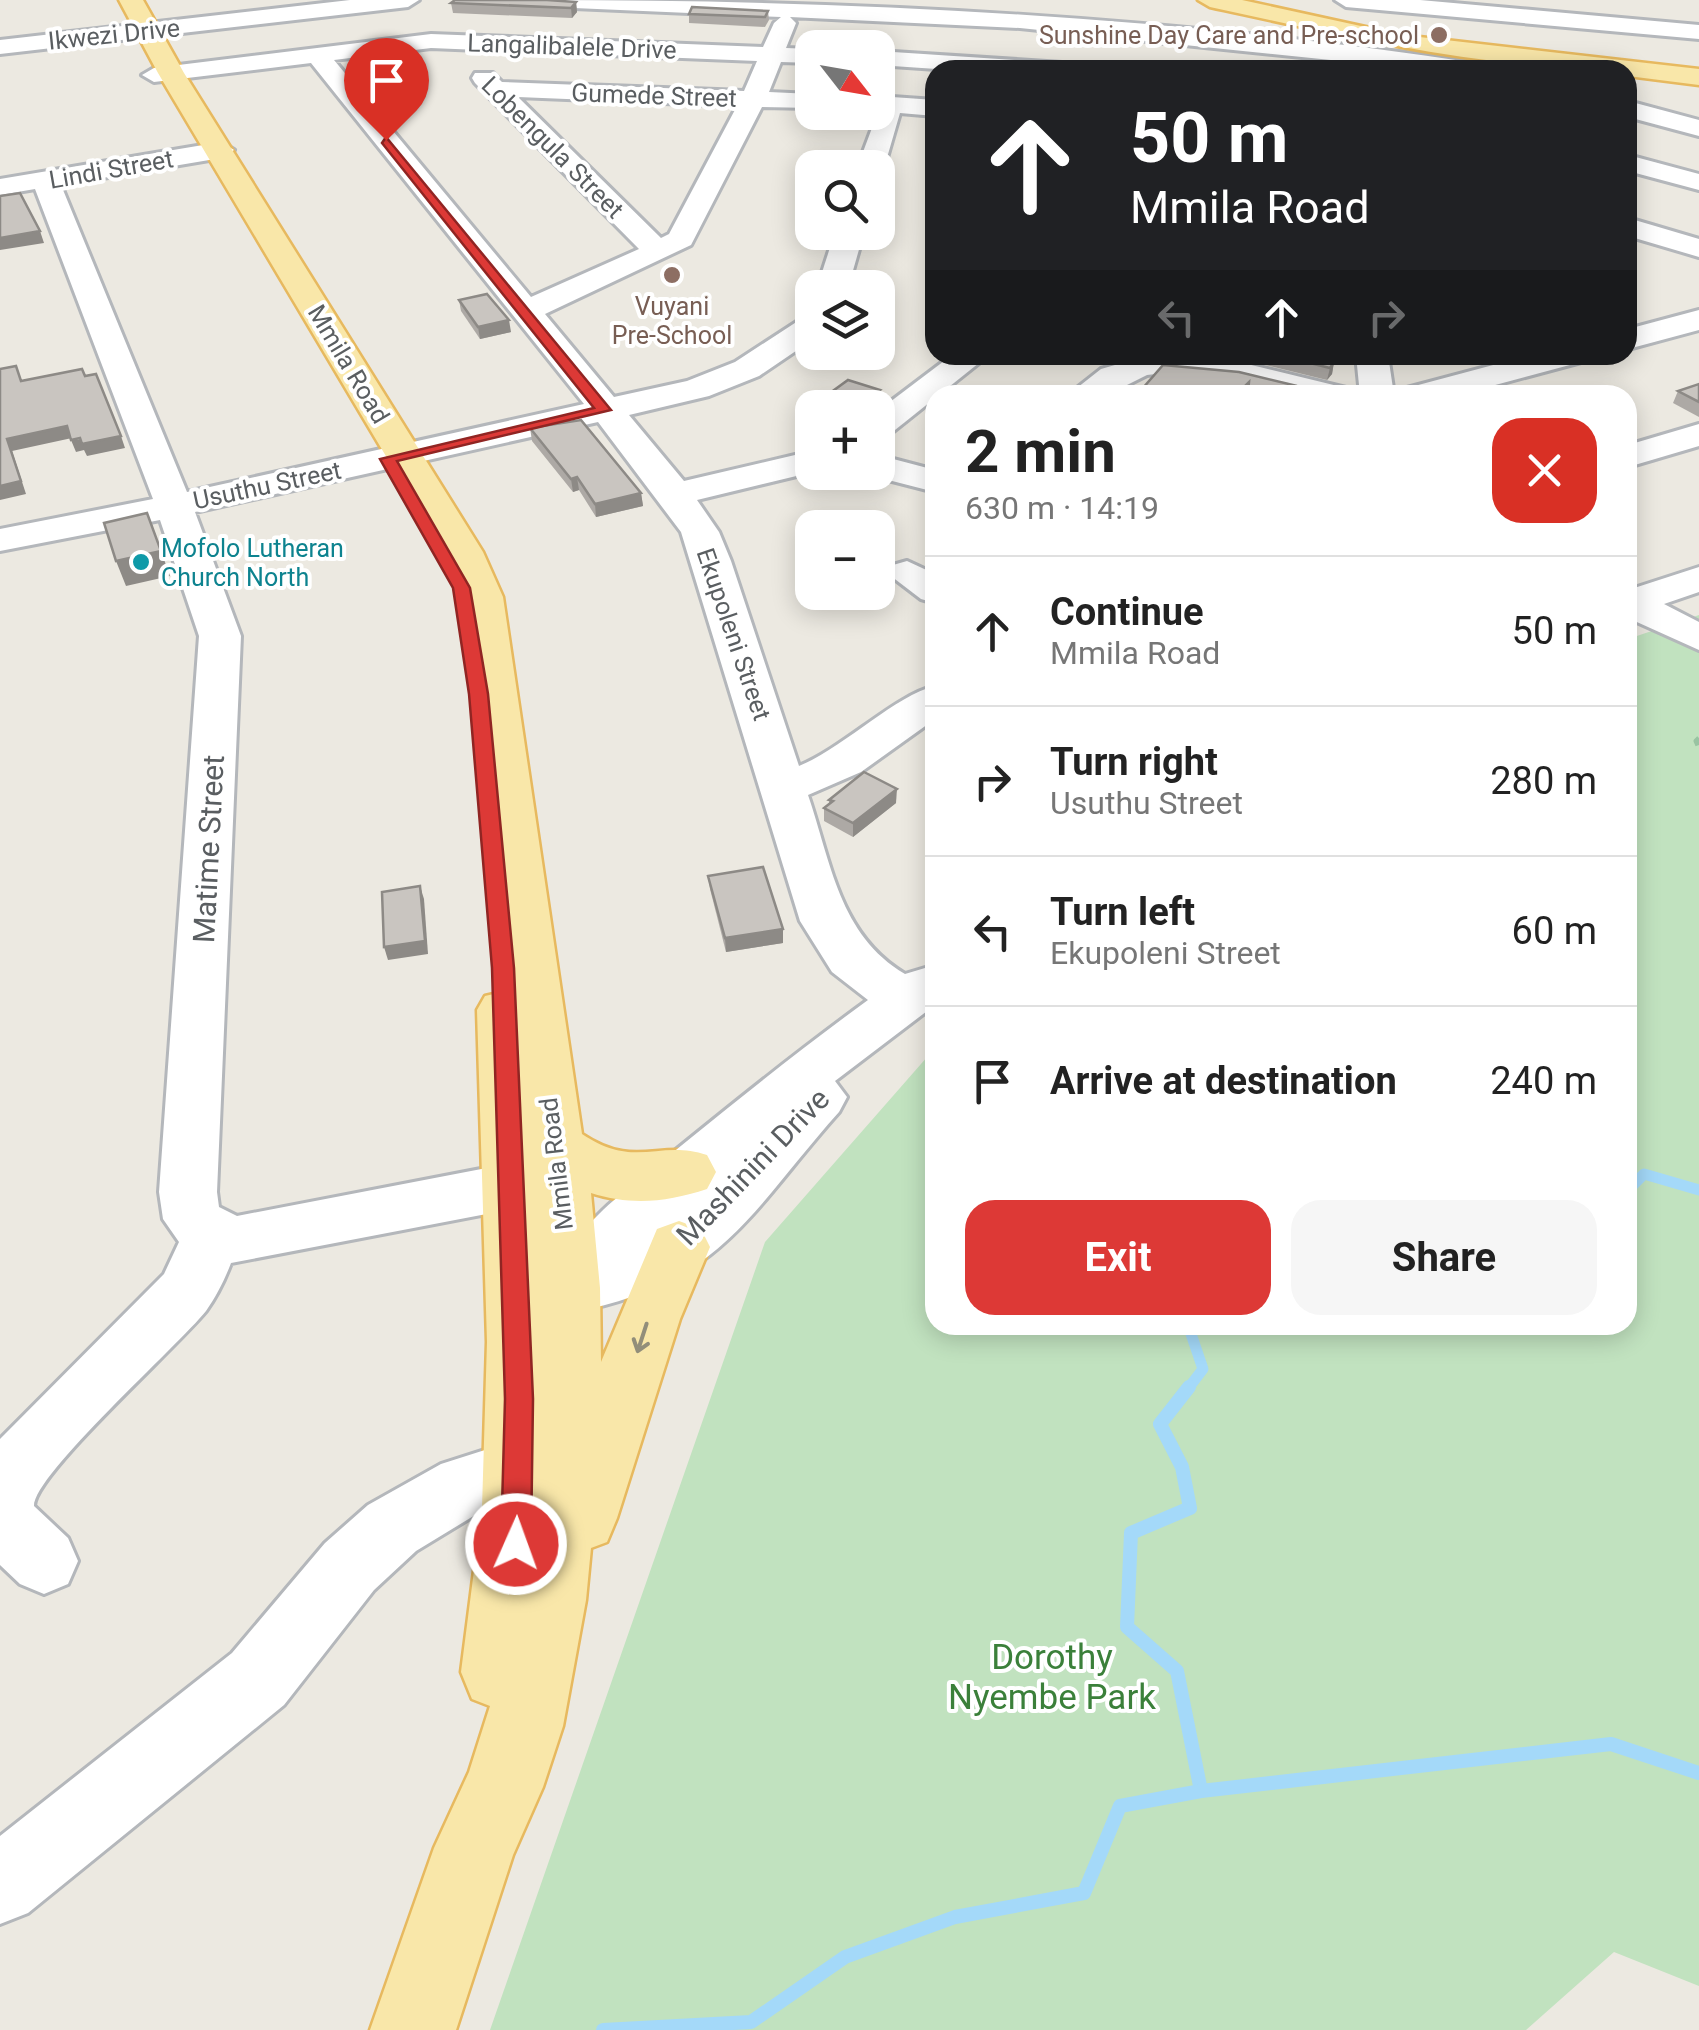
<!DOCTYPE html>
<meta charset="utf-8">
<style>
:root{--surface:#fff;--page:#f6f6f6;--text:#222;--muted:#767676;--line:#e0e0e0;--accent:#dd3936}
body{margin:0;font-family:Roboto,sans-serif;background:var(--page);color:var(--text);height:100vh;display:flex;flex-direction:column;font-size:38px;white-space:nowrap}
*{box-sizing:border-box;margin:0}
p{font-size:32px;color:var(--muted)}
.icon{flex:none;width:55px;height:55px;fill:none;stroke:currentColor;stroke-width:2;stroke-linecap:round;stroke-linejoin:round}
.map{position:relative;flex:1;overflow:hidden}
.details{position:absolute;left:925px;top:385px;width:712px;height:950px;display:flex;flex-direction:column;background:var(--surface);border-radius:30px;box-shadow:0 5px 25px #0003}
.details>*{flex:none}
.banner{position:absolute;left:925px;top:60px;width:712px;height:305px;border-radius:30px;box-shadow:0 5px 25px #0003;background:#202124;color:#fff;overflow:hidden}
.needle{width:65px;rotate:121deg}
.controls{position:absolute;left:795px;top:30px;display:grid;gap:20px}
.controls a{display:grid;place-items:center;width:100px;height:100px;border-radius:20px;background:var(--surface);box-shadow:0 5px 25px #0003;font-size:50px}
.pin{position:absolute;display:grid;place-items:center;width:85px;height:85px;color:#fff;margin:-102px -42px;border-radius:50% 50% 50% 0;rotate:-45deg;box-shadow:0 0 10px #0007}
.pin .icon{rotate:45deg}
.me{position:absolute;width:110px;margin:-55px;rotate:2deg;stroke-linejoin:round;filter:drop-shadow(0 0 8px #0008)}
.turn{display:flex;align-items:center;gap:35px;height:210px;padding:0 40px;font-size:45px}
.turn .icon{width:130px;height:130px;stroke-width:2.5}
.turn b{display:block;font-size:70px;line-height:85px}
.lanes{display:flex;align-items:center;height:95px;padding:0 40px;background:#0003;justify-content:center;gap:50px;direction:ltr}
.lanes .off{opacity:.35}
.round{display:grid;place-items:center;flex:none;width:105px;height:105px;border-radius:30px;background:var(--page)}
.summary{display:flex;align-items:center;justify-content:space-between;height:170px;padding:0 40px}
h1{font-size:60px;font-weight:700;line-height:75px}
.action{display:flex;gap:20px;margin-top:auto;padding:20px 40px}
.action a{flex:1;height:115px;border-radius:30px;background:var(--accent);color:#fff;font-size:40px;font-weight:700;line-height:115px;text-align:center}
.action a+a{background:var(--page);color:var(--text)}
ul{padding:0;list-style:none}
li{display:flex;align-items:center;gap:30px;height:150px;padding:0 40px;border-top:2px solid var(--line)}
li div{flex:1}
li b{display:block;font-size:38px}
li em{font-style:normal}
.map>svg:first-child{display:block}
.green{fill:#c1e2bf}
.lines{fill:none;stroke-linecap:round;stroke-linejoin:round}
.stream-far1{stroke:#a4d9f9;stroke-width:11}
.stream{stroke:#a4d9f9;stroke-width:14}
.minor-casing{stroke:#b4b7bb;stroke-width:6}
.major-casing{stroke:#e7b95f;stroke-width:5}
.path{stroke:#99c3a2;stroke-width:5;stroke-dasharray:9 4;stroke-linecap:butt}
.minor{fill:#fff;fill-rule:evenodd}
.major{fill:#f9e7a9;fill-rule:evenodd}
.wall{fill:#ada9a5}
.shaded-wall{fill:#8d8a86}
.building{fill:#c9c5c0;stroke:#8d8a86;stroke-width:2.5}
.oneway{stroke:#928e7a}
.route{fill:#dd3936;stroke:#902523;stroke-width:2.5}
.education-dot{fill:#8d6e63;stroke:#fff;stroke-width:4}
.culture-dot{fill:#0f9aa8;stroke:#fff;stroke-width:4}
.labels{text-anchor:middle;stroke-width:8;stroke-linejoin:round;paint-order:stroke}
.far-street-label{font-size:25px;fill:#5a5e61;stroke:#fff}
.far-education-label{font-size:25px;fill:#785e54;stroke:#fff;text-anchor:end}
.far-culture-label{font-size:25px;fill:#0d838f;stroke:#fff;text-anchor:start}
.street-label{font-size:30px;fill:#5a5e61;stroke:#fff}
.near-park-label{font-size:35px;fill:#3b803a;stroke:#fff}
</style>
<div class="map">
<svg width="1699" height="2030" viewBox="0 0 1699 2030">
<rect width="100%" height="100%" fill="#ece9e1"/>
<polygon class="green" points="1699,615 1699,1986 1614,1952 1526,2030 490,2030 765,1242 935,1048 935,1325 1628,1325 1628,639"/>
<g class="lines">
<g class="stream-far1">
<polyline points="1628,1190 1644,1174 1699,1190"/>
<polyline points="1187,1390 1203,1369 1188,1325"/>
</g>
<g class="stream">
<polyline points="1189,1387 1160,1424 1182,1467 1190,1508 1131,1533 1127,1627 1177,1671 1201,1791"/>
<polyline points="603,2030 751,2022 845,1957 955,1917 1084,1893 1120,1806 1201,1791 1611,1744 1699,1773"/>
</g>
<defs>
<g id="minor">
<polygon points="350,0 419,0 408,7 0,54 0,40"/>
<path d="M540,0C852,0 1167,16 1476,63L1488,70H1428L1020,28L790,17L796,23L786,48L812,49V63L781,62L769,92L812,94V108L762,107L691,245L545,314L614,397L687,381L735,362L801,319L812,317V340L759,376L709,396L629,415L684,481L812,451L813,472L697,500L719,532L731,561L799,766C845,747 894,696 935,686V719L861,772L808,795C831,862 839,935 905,974L935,965V1005L835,1081L847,1097L839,1112C753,1208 725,1278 589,1309C573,1334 561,1338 533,1329L524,1310L533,1292L528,1282L537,1264C567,1254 588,1222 613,1201C697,1133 780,1064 868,1000L832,972L800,921L681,532L598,422L195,512L241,636L217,1192L219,1207L237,1216L512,1163L532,1170L541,1186L532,1202L512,1209L231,1263C225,1279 216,1297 206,1311C178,1346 34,1474 34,1506L68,1538L78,1561L68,1584L44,1594L20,1584L0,1565V1439L164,1274L179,1242L163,1219L159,1192L199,636L160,520L0,551V529L153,499L35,189L0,195V179L221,142L234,150L221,158L61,185L187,492L584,404L311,63L154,82L142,75L154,68L431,34L763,47L774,23L781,17L551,7ZM431,48L757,61L744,91L502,82L493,73H475L472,78L475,83L639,249L531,297L334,60ZM518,97L737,106L669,234L661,238Z"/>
<polygon points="1335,0 1420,0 1699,25 1699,39 1346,7"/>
<polygon points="878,51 1062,63 1074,70 951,70 878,65"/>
<polygon points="878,96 935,100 935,116 900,113 884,168 878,174 878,168 857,168 878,112"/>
<polygon points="1628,101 1699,120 1699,136 1628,117"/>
<polygon points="1628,155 1699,174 1699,190 1628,171"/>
<polygon points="1628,218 1699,239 1699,257 1628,236"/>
<polygon points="835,232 864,232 848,288 817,288"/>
<polygon points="1699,310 1699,330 1628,349 1628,329"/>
<polygon points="952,355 989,355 890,434 878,437 878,411"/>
<polygon points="1150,355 1210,355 1346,388 1351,395 1295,395 1238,380 1173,372 1147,375 1107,395 1068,395 1101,369"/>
<polygon points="1356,355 1388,355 1394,395 1360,395"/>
<polygon points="1531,355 1585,355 1581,362 1458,395 1402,395 1407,388"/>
<polygon points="1699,424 1699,446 1628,467 1628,445"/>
<polygon points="878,455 935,470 935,492 865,474 878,472"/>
<polygon points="907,561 935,574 935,603 921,599 887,573 893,565"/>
<polygon points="1699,567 1699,592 1664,604 1699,622 1699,650 1628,618 1628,590"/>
<polygon points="519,1439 542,1448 552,1469 542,1490 485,1509 416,1551 374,1590 284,1705 28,1913 0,1924 0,1836 232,1653 325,1543 368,1505 441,1464"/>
</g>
<g id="major">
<path d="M119,0H143L184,73L483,552L503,597L582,1134C636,1170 658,1139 707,1155L716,1172L707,1189C667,1202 632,1206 591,1193L600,1288L601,1362L657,1229L679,1221L701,1229L710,1247L680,1319L617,1518L607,1542L591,1548L586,1600L563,1726L543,1787L513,1855L456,2030H370L434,1848L469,1772L490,1706L472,1699L461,1672L482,1508L487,1342L477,1010L485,996L507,991L461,597L443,552L158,73Z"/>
<path d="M1198,0H1242L1402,35L1699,69V85L1628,76V70C1486,70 1348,37 1210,7Z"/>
</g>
</defs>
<use href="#minor" class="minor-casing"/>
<use href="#major" class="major-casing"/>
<polyline class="path" points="1699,738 1696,741 1699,748"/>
<use href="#minor" class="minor"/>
<use href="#major" class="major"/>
</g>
<g class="wall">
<polygon points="576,2 577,12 572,18 453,13 451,3"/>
<polygon points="768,11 769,20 765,27 689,23 689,14"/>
<polygon points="459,300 511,332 480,339 461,311"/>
<polygon points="1250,355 1317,355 1334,362 1332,374 1327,380 1249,361"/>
<polygon points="1699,384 1699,417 1673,403 1678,391"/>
<polygon points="1316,387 1314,395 1246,395 1246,394 1245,395 1142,395 1143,388"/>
<polygon points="880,390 879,403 873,408 812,408 812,422 808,421 808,409"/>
<polygon points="530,428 641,493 643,506 596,517 579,490 573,492 532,441"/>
<polygon points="829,800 896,803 853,837 824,821 824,808 829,804"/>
<polygon points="708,876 783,929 783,943 726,952 710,889"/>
</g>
<g class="shaded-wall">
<polygon points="576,2 577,12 572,18 571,8"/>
<polygon points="40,231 44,243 0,250 0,238"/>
<polygon points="509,320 511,332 480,339 478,327"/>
<polygon points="1334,362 1332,374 1327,380 1330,368"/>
<polygon points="1249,382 1245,395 1236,395"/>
<polygon points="880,390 879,403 873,408 856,408"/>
<polygon points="67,426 72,438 12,451 26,494 0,500 0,486 7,439"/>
<polygon points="121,436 125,448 87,456 84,450 76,452 71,440"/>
<polygon points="577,477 579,490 573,492 571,479"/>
<polygon points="641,493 643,506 596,517 595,504"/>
<polygon points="161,551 170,576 126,586 116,561"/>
<polygon points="897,789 896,803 853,837 853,823"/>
<polygon points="420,886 424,899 428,954 388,960 384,947"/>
<polygon points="783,929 783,943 726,952 725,938"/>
</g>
<g class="building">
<polygon points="455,0 547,0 576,2 571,8 451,3"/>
<polygon points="692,7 768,11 765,17 689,14"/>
<polygon points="20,193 40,231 0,238 0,196"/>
<polygon points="487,294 509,320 478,327 459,300"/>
<polygon points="1278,355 1317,355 1331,358 1334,362 1330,368"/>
<polygon points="1163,365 1239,372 1297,386 1316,387 1309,395 1262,395 1248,392 1249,382 1236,395 1161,395 1163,392 1143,388"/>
<polygon points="16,366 21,381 82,369 85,376 96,374 121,436 82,444 80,438 71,440 67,426 7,439 21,481 0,486 0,369"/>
<polygon points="848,380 880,390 856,408 812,408 812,410 808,409"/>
<polygon points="1699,384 1699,402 1678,391"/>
<polygon points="1465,388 1477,395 1438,395"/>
<polygon points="581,420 641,493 595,504 577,477 571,479 530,428"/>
<polygon points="147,513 161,551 116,561 104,523"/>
<polygon points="864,772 897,789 853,823 824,808 833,801 829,800"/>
<polygon points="763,867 783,929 725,938 708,876"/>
<polygon points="420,886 425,941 384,947 382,892"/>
</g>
<defs><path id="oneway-shaft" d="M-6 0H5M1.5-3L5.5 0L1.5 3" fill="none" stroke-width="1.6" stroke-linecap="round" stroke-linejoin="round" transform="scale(2.5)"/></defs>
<use class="oneway" href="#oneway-shaft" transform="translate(642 1338) rotate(108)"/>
<polygon class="route" points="386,137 611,410 397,461 470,588 488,694 514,968 533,1399 531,1544 527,1554 516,1558 506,1554 501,1544 505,1399 492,968 469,694 453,588 380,459 594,408 382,143"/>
<g class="education-dot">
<circle cx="1439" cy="35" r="10"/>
<circle cx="672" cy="275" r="10"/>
</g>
<circle class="culture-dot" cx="141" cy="562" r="10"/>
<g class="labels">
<g class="far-street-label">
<text transform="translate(114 34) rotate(-6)" y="9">Ikwezi Drive</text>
<text transform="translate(572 46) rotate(2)" y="9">Langalibalele Drive</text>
<text transform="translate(654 95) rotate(2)" y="9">Gumede Street</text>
<text transform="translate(553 147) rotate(45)" y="9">Lobengula Street</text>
<text transform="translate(111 169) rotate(-10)" y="9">Lindi Street</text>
<text transform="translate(349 364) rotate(59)" y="9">Mmila Road</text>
<text transform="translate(267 485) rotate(-12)" y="9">Usuthu Street</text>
<text transform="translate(734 634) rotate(71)" y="9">Ekupoleni Street</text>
<text transform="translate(556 1164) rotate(-97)" y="9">Mmila Road</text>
</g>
<g class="far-education-label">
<text x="1419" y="44">Sunshine Day Care and Pre-school</text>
<text x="672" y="315" text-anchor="middle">Vuyani<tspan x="672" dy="29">Pre-School</tspan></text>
</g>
<g class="far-culture-label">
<text x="161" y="557">Mofolo Lutheran<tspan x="161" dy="29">Church North</tspan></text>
</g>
<g class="street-label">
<text transform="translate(209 849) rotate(-87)" y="10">Matime Street</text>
<text transform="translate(753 1167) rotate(-46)" y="10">Mashinini Drive</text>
</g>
<g class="near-park-label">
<text x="1052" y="1669">Dorothy<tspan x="1052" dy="40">Nyembe Park</tspan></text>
</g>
</g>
</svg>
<div class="controls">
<a><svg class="needle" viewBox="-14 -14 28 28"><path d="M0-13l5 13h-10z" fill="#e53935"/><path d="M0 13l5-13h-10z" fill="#767676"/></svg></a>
<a><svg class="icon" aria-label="search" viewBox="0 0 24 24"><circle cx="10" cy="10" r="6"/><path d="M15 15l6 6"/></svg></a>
<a><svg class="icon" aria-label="layers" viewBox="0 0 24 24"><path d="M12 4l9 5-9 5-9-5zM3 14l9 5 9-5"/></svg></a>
<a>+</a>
<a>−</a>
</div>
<div class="pin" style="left:386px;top:140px;background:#d93025"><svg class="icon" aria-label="arrive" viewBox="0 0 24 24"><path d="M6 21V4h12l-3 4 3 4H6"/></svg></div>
<svg class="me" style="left:516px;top:1544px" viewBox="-20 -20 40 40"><circle r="17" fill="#dd3936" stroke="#fff" stroke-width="3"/><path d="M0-11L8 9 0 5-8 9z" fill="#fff"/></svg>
<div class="banner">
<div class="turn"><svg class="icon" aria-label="ahead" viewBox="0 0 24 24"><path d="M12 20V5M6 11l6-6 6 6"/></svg><div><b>50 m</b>Mmila Road</div></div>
<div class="lanes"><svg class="icon off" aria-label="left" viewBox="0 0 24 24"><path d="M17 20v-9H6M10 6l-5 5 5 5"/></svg><svg class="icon" aria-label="ahead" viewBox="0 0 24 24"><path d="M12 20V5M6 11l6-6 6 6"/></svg><svg class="icon off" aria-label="right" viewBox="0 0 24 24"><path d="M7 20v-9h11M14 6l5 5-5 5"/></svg></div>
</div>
<section class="details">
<div class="summary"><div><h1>2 min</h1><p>630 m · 14:19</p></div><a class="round" style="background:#d93025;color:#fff"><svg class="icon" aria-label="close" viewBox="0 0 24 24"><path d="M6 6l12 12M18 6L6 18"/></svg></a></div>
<ul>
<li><svg class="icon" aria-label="ahead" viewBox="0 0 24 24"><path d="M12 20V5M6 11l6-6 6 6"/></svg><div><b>Continue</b><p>Mmila Road</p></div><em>50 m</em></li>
<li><svg class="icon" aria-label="right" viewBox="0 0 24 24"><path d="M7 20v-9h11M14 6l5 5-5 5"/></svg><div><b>Turn right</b><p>Usuthu Street</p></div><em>280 m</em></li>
<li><svg class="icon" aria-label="left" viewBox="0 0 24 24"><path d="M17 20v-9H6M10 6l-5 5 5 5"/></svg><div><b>Turn left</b><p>Ekupoleni Street</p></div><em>60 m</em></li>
<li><svg class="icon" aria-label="arrive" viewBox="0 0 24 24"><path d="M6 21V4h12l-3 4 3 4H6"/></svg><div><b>Arrive at destination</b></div><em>240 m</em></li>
</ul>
<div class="action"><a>Exit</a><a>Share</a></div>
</section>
</div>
